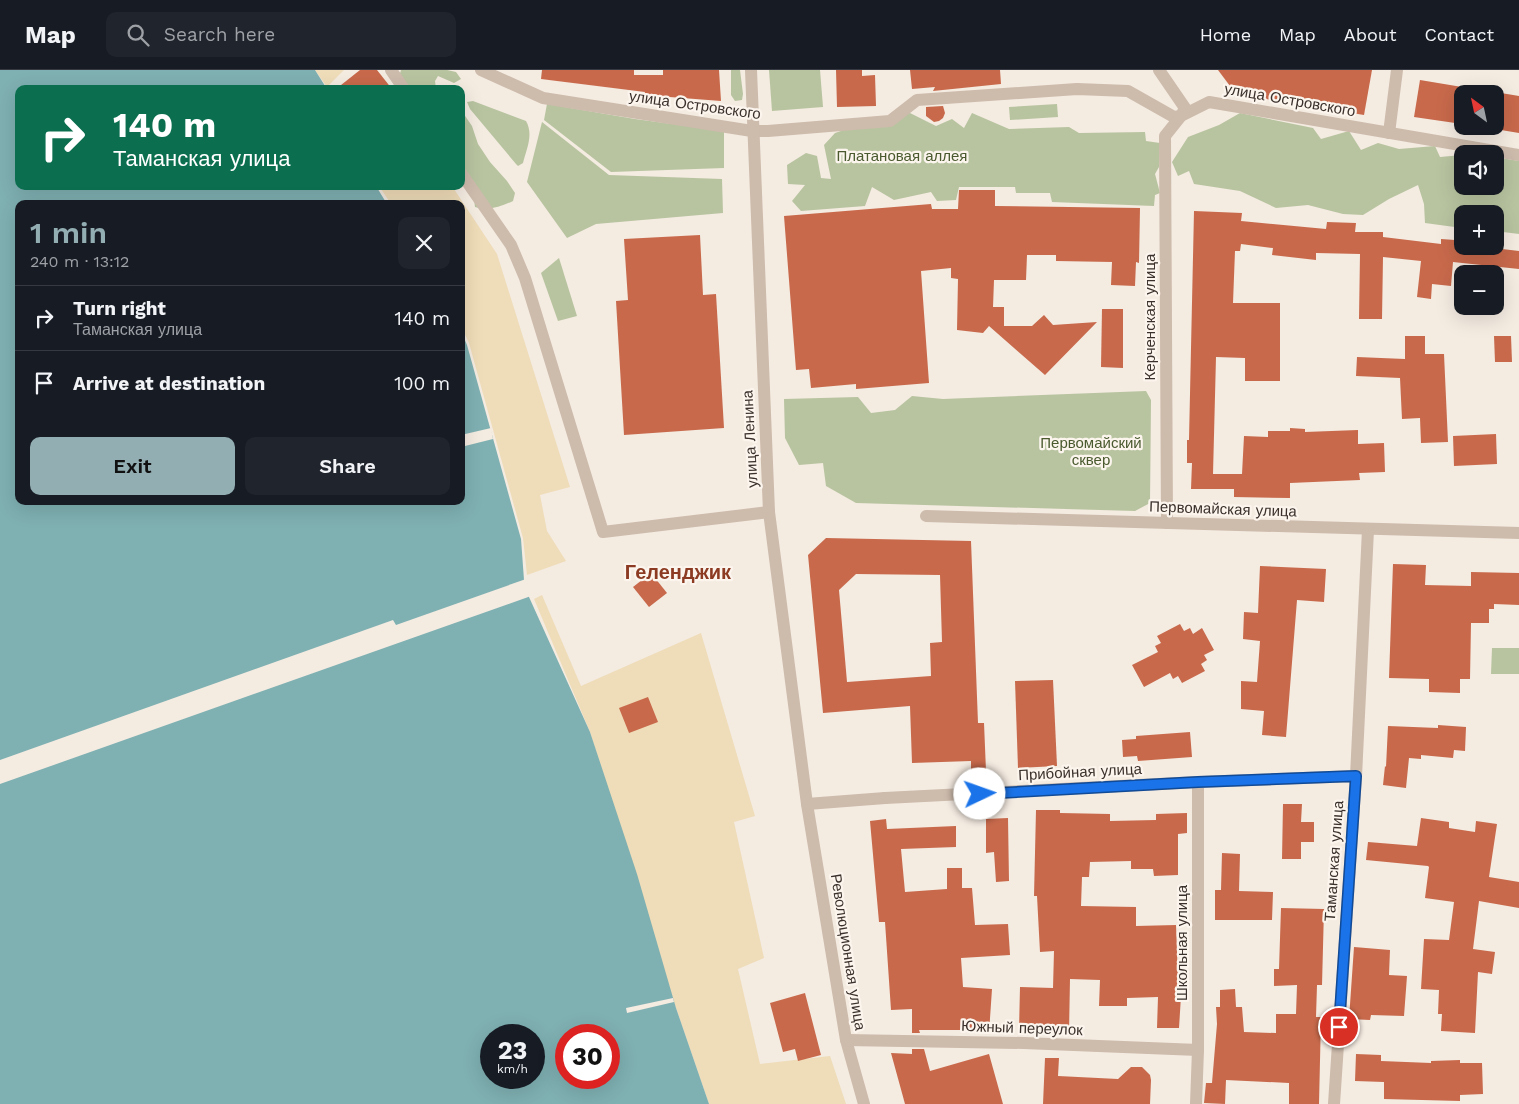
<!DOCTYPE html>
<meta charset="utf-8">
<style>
:root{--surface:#171b24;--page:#20242c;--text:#f1f3f6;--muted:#9ea1a6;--line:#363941;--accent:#92aeb2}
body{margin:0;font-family:"Work Sans",sans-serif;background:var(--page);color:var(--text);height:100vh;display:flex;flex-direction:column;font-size:19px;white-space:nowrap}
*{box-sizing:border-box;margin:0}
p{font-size:16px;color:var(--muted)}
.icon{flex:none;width:28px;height:28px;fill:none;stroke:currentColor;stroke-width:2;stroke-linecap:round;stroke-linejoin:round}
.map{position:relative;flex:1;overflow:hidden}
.drawer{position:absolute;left:15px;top:130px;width:450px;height:305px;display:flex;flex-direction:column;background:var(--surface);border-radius:10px;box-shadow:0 5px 20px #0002}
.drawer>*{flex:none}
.guide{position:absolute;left:15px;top:15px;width:450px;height:105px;border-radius:10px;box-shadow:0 5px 20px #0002;background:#0b6e4f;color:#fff;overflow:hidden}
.needle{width:32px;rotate:327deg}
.buttons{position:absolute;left:1454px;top:15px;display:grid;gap:10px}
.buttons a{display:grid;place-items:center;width:50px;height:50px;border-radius:10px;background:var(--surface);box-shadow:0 5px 20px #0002;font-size:25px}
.speed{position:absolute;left:480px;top:954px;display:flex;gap:10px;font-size:25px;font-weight:700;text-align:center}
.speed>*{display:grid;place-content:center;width:65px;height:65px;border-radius:50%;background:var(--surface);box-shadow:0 5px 20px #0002;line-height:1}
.speed small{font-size:12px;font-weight:400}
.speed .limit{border:8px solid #d22;background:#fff;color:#111}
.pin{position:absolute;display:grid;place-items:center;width:42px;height:42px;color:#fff;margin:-21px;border:2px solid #fff;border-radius:50%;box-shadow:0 1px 5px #0007}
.me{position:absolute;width:55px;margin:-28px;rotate:87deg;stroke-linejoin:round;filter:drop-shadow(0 0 4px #0008)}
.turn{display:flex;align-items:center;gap:18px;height:105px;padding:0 15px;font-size:22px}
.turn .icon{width:65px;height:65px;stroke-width:2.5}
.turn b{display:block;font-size:35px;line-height:42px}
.round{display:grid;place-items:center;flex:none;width:52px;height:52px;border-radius:10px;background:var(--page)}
.overview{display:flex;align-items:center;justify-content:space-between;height:85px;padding:0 15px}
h1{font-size:30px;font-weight:600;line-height:38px;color:var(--accent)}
.primary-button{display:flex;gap:10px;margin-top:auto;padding:10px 15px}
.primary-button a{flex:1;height:58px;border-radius:10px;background:var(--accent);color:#111;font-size:20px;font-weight:600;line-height:58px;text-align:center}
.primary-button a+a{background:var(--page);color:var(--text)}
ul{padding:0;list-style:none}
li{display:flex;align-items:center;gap:15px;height:65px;padding:0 15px;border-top:1px solid var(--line)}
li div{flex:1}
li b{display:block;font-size:19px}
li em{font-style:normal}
header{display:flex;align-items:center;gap:30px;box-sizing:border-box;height:70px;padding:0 25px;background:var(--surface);border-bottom:1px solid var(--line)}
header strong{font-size:24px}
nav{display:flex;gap:28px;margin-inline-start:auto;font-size:18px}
.search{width:350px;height:45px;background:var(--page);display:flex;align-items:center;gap:12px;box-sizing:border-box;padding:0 18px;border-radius:10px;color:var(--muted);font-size:19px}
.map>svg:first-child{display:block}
.green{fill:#b8c4a0}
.sand{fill:#efdcb8}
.water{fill:#7fb0b2;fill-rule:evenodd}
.pier{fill:#f4ebe1}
.building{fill:#c8694b;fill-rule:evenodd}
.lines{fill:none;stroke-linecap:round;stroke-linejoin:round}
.pedestrian{stroke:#cdbbac;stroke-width:12}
.minor{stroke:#cdbbac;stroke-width:12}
.route-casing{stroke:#114b97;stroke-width:12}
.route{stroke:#1a73e8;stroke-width:9}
.labels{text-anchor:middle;stroke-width:4.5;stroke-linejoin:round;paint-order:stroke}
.street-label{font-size:15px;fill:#3b302b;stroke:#fbf5ee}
.park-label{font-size:15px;fill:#4a5a2e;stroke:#fbf5ee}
.district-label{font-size:20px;font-weight:bold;fill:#8c3b22;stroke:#fbf5ee}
</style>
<header>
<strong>Map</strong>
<div class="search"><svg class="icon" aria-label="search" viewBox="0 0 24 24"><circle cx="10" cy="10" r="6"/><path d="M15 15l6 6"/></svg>Search here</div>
<nav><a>Home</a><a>Map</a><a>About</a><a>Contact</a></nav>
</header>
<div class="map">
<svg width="1519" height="1034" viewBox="0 0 1519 1034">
<rect width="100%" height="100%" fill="#f4ebe1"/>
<g class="green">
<polygon points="401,0 447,0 456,2 461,9 454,13 438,6 435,11 436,19 401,19 399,7"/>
<polygon points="731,0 740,0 743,24 742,30 735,31 731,25"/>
<polygon points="769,0 820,0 823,37 772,41"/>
<path d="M473,31L526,51C534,65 526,80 523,93L518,96L516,94L470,39L467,32Z"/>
<polygon points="547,34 635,49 724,61 724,98 611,102 544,50"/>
<polygon points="1057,34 1058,47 1010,50 1009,37"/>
<path d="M461,40L472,56L478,74L490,92L507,111L515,123L513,131C500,137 489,141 475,137L473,121L461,109Z"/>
<polygon points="908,42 936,56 952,49 964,58 972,43 1009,59 1069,57 1079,63 1145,62 1146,71 1160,73 1159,97 1155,104 1160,123 1155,125 1154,136 1052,132 1050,123 1016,123 1015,117 959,117 956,130 937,131 931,122 894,130 872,117 865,136 801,141 792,131 805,115 788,114 787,95 806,83 817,86 821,108 831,109 824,75 835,63 882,47"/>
<polygon points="1240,43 1313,58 1321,69 1349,61 1361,80 1378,73 1399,79 1435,76 1440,87 1462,85 1462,116 1495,116 1495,87 1519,91 1519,164 1495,161 1495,144 1462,144 1462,158 1425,153 1424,134 1418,115 1389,129 1363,145 1343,144 1308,135 1276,138 1240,121 1194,114 1189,101 1178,106 1172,92 1188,67 1219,55"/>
<polygon points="542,52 609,105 722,109 723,143 596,154 567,168 527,112"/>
<polygon points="559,188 577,246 558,251 541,203"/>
<polygon points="1146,321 1151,330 1150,433 1135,441 856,433 826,416 823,393 799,395 785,368 784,329 858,327 871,343 895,340 912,326 943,329"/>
<polygon points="1492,578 1519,578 1519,604 1491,604"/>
</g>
<g class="sand">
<polygon points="315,0 344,0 327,17"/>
<polygon points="379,116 452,116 497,184 570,417 540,425 547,461 566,491 527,505 523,468 469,273 461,256 461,134 391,134"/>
<polygon points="542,525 581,616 701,563 755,746 734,752 764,888 738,899 760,994 830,986 846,1034 709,1034 674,932 590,662 534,529"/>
</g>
<path class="water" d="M0,0H315L327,19H19V116H376L387,134H19V431H461V261L467,275L521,469L524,510L529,527L590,662L637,804L676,938L709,1034H0ZM491,965H534V1008H491ZM566,965H609V1008H566Z"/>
<g class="pier">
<polygon points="491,358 493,369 461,377 461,365"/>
<polygon points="526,509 531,526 0,714 0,690 393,550 396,555"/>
<polygon points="673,928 674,932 627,943 626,938"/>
</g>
<g class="building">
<polygon points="360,0 377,0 392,19 336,19"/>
<polygon points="542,0 634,0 634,5 663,5 663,0 719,0 721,31 644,25 645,22 541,9"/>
<polygon points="836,0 862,0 862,6 875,5 876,36 837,37"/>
<polygon points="910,0 1000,0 1001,14 933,21 935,17 912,19"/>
<polygon points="1218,0 1372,0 1364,45 1236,24"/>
<polygon points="1420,10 1462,17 1462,54 1414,47"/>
<polygon points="1495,22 1519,26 1519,63 1495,59"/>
<polygon points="943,36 945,43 943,48 939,51 934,52 926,46 926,37"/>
<polygon points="959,120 995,120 995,136 1140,138 1139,193 1136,192 1135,216 1111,215 1112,192 1056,191 1056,185 1027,185 1026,210 994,210 993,237 1004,237 1004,256 1032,256 1044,245 1053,255 1097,252 1045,305 989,256 983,263 957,260 958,209 951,208 951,198 921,201 929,313 856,319 856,314 811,318 809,299 796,300 784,146 931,134 932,139 958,139"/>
<polygon points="1194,141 1242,143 1241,151 1326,159 1327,152 1356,153 1355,162 1383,162 1383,167 1441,174 1441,169 1455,170 1454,176 1477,176 1519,181 1519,199 1453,192 1451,216 1432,214 1431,229 1417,227 1421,191 1383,187 1382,249 1359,249 1360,184 1316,183 1316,190 1272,185 1273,178 1241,174 1240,181 1235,181 1233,233 1280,233 1280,311 1245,311 1245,288 1216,287 1213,404 1242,404 1244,366 1268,367 1268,361 1290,361 1290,358 1305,359 1305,362 1358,360 1358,374 1384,373 1385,402 1359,403 1360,410 1290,413 1290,428 1234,427 1234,419 1191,419 1192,393 1187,393 1187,370 1189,370"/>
<polygon points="700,165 703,225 716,224 724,358 624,365 616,231 628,230 624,169"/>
<polygon points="1102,239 1123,239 1123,298 1101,297"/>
<polygon points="1405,266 1425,266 1425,284 1444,284 1448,372 1421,373 1420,348 1402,349 1400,308 1356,306 1357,287 1405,289"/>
<polygon points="1494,266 1511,266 1512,292 1495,292"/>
<polygon points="1496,364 1497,394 1454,396 1453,366"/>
<path d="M826,468L971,471L978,653H984L986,701L971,702V691L912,693L910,636L823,643L808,485ZM856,504L940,505L942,572L930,573L931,606L847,612L839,520Z"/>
<polygon points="1393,494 1426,495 1425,515 1471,516 1471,502 1519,503 1519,535 1494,534 1494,539 1489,539 1489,553 1471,553 1470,609 1460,609 1460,623 1429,622 1429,609 1389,608"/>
<polygon points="1260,496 1326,499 1324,532 1297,530 1286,667 1262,665 1264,641 1241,639 1241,611 1257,612 1260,571 1243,569 1244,542 1258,543"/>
<polygon points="651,503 667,523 649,537 633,517"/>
<polygon points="1180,554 1184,561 1190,558 1193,564 1202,558 1214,580 1204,585 1207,590 1201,594 1205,601 1182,613 1178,606 1173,609 1170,603 1144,617 1132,595 1158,582 1155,576 1161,573 1157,566"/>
<polygon points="1053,610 1057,696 1018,698 1015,611"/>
<polygon points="648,627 658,652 629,663 619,638"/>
<polygon points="1438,655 1466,657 1465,681 1454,680 1453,688 1421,685 1421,689 1409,688 1406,718 1383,715 1385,696 1386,697 1388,656 1438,658"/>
<polygon points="1190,662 1192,687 1138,691 1137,686 1123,687 1122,670 1136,669 1136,666"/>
<polygon points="1283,734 1302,734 1301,752 1314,752 1314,772 1301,772 1301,789 1282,789"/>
<polygon points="1036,740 1060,740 1060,743 1110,744 1110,751 1156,750 1156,744 1187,743 1187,763 1178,764 1178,805 1154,806 1153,799 1131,799 1131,791 1090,792 1089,807 1082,807 1081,836 1136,837 1136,856 1176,855 1178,910 1181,910 1181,926 1179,958 1157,958 1158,927 1127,928 1127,936 1099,936 1100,910 1070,909 1069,963 1019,961 1020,917 1053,918 1054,881 1040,882 1037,826 1034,826"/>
<polygon points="1008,748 1009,811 996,812 994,782 986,783 986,749"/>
<polygon points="1421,748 1449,752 1449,758 1475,762 1476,751 1497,754 1489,807 1519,812 1519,838 1479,831 1473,879 1495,882 1492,904 1478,902 1475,963 1441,961 1442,944 1438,944 1439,920 1421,919 1424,869 1449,870 1454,832 1425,828 1429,797 1428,796 1366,790 1368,772 1417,776"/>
<polygon points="886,749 887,759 956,756 956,777 901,779 905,822 947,819 947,798 962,798 962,818 972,818 975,855 1008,854 1010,885 961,888 963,917 992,919 989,963 969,962 969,960 919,960 920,963 912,963 912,939 891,940 885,852 879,852 870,751"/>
<polygon points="1222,783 1240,784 1239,821 1273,822 1272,850 1215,850 1215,820 1221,820"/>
<polygon points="1281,838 1324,839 1322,915 1317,915 1316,947 1321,947 1319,1034 1289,1034 1289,1013 1226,1010 1225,1034 1204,1033 1206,1013 1212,1013 1217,954 1216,937 1220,937 1220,920 1235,919 1236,937 1242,937 1244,962 1276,963 1276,944 1296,944 1297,915 1274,916 1274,899 1279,899"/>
<polygon points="1354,877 1390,880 1389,905 1407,906 1404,946 1371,945 1370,950 1349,949"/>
<polygon points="805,923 821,985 798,991 795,979 783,982 770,933"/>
<polygon points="912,979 924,979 930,1001 989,984 1003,1034 905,1034 891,983 912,984"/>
<polygon points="1356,984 1381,985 1381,991 1431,993 1431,991 1460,990 1460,993 1482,993 1483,1024 1460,1025 1460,1031 1384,1029 1384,1012 1355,1011"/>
<polygon points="1045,988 1059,988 1058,1006 1118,1009 1131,997 1142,997 1150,1005 1151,1010 1150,1034 1043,1034"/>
</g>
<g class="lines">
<g class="pedestrian">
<polyline points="391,0 404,19"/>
<polyline points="481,0 543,28 752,61 768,61 890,51 917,30 1077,19 1128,21 1174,47 1181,46 1185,38 1159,0"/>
<polyline points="751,0 769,442 807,734 846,970 864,1034"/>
<polyline points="1389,63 1397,0"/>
<polyline points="461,103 511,175 525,208 603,462 769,442"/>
<polyline points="807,734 885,728"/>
</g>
<g class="minor">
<polyline points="926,446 1519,463"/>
<polyline points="1167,453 1165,66 1181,46 1209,32 1519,85"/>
<polyline points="885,728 1198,712 1356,706"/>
<polyline points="846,970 1024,973 1198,980"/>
<polyline points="1196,1034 1198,980 1198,712"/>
<polyline points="1334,1034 1356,706 1368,460"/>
</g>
</g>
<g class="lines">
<defs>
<polyline id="route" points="980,724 1198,712 1356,706 1339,957"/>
</defs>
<use href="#route" class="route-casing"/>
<use href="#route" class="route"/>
</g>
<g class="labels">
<g class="street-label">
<text transform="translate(1290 30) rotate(10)" y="5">улица Островского</text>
<text transform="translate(695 35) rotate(8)" y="5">улица Островского</text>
<text transform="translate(1150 247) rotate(-90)" y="5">Керченская улица</text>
<text transform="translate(750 369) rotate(-93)" y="5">улица Ленина</text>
<text transform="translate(1223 439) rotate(2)" y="5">Первомайская улица</text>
<text transform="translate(1080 702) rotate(-3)" y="5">Прибойная улица</text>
<text transform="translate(1334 791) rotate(-86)" y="5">Таманская улица</text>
<text transform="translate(1182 873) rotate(-90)" y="5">Школьная улица</text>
<text transform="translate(848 882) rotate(81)" y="5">Революционная улица</text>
<text transform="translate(1022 958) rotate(2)" y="5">Южный переулок</text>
</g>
<g class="park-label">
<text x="902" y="91">Платановая аллея</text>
<text x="1091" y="378">Первомайский<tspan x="1091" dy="17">сквер</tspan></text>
</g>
<g class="district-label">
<text x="678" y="509">Геленджик</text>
</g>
</g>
</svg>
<div class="buttons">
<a><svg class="needle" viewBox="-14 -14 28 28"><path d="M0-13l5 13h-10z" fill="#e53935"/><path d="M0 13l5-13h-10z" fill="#9ea1a6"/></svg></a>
<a><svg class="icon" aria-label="sound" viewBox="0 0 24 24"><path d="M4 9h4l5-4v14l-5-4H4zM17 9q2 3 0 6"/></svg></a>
<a>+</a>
<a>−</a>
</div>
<div class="speed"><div>23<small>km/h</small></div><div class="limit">30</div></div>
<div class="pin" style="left:1339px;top:957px;background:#d93025"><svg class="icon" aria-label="arrive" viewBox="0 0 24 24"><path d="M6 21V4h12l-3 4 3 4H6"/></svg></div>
<svg class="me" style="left:980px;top:724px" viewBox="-20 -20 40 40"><circle r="19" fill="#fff"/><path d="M0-13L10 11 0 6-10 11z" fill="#1a73e8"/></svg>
<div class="guide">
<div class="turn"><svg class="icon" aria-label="right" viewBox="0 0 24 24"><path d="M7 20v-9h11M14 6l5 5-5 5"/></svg><div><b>140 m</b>Таманская улица</div></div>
</div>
<section class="drawer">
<div class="overview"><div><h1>1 min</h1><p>240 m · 13:12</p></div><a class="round"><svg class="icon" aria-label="close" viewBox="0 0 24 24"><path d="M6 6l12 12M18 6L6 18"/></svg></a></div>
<ul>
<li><svg class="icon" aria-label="right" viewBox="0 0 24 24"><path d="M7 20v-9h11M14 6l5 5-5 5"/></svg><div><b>Turn right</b><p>Таманская улица</p></div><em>140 m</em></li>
<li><svg class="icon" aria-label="arrive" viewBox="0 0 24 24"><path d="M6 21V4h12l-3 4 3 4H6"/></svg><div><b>Arrive at destination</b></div><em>100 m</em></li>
</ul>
<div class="primary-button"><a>Exit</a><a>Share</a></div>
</section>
</div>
